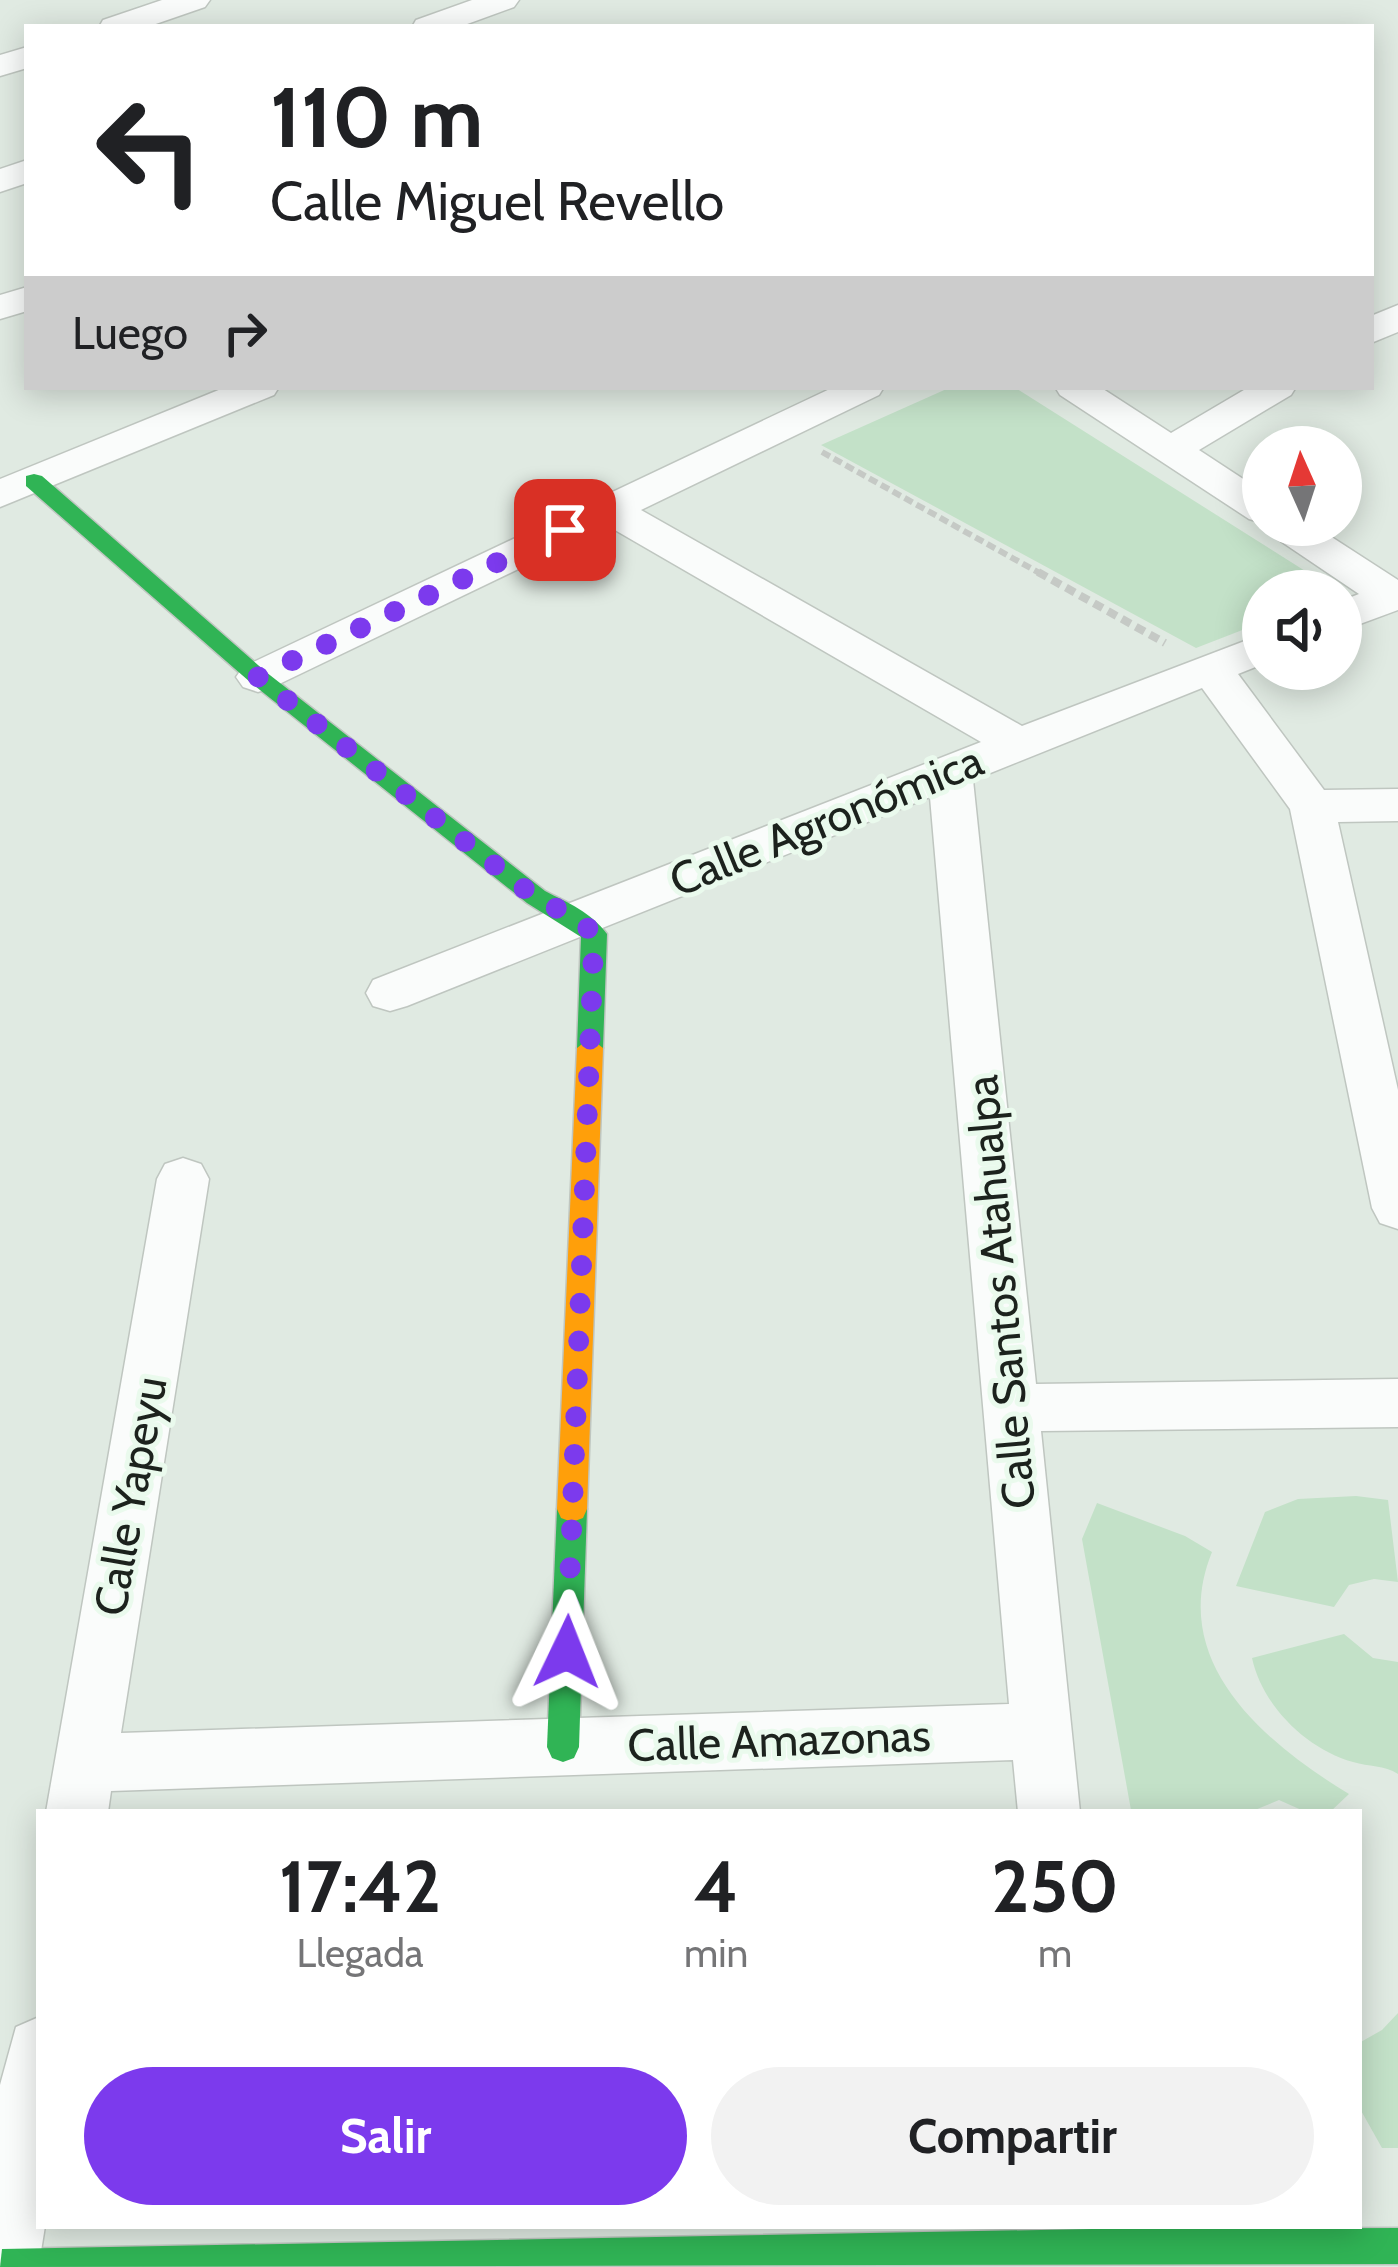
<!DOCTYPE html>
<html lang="es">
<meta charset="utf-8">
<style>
:root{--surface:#fff;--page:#f2f2f2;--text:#202124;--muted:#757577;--accent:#7c3aed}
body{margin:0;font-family:Cabin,sans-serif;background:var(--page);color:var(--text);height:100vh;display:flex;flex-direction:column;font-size:45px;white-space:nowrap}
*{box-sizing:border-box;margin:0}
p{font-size:39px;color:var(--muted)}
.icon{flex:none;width:66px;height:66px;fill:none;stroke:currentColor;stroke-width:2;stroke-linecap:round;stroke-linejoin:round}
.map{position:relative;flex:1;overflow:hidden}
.panel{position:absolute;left:36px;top:1809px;width:1326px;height:420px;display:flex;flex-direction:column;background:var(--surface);border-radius:0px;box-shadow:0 6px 30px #0003}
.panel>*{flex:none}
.banner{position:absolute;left:24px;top:24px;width:1350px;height:366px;border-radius:0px;box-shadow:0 6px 30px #0003;background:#fff;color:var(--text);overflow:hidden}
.needle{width:78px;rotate:357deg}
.fabs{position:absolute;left:1242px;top:426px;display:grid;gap:24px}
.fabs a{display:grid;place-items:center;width:120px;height:120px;border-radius:50%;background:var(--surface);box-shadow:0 6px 30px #0003;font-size:60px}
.pin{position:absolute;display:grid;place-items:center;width:102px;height:102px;color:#fff;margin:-51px;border-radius:24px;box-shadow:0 6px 18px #0006}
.me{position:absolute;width:132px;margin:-66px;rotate:2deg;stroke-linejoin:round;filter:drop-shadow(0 0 9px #0008)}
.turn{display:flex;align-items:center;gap:42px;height:252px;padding:0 48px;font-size:54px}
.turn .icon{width:156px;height:156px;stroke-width:2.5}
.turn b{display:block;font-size:84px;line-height:102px}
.then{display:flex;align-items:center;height:114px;padding:0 48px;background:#0003;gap:24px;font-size:45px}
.eta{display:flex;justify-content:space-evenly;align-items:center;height:204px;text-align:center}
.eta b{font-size:72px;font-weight:800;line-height:84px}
.action{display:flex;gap:24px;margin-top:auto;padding:24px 48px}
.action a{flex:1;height:138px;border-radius:72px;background:var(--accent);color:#fff;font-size:48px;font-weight:800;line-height:138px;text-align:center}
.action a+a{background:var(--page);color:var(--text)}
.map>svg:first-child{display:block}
.green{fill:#c3e1c8}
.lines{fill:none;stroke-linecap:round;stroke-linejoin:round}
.street-casing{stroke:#bfc6c0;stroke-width:3}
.fast-casing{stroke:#bfc6c0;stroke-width:3}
.slow-casing{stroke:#bfc6c0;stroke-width:3}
.path-far1{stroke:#c5c9c5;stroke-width:6;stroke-dasharray:9 4.5;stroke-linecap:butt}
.path{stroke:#c5c9c5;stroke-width:8;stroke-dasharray:10 6;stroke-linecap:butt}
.street{fill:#fafcfb;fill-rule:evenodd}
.fast{fill:#30b455;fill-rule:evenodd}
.slow{fill:#ff9f0a;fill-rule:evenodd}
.route{stroke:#7c3aed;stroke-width:21;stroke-dasharray:0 37.8}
.labels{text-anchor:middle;stroke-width:10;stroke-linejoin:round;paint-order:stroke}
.street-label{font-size:45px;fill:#1c221d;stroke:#eafaed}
</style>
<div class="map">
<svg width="1398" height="2267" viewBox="0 0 1398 2267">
<rect width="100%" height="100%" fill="#e0eae2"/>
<g class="green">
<polygon points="951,387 1014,387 1321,581 1324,591 1263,591 1263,622 1196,648 821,445"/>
<polygon points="1356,1496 1388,1500 1398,1582 1374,1579 1349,1585 1334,1607 1236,1586 1265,1512 1298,1499"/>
<path d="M1097,1503L1185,1536L1212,1552C1167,1662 1265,1743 1349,1794L1330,1812H1306L1279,1800L1250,1812L1131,1810L1082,1539Z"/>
<path d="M1344,1634L1373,1658L1398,1662V1774C1384,1765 1369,1767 1353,1762C1306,1749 1262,1705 1252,1658Z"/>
<polygon points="1398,2013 1398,2148 1382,2148 1359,2107 1359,2043 1382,2030"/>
</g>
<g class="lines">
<defs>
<g id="street">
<polygon points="162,0 210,0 205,7 147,27 99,27 103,20"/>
<polygon points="472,0 519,0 514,7 459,27 412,27 416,20"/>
<polygon points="27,47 27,68 0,76 0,55"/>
<polygon points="27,160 27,183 0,192 0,169"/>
<polygon points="27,287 27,311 0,319 0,295"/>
<polygon points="1398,305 1398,332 1371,343 1371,316"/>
<polygon points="226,387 279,387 274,395 0,507 0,479"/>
<polygon points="834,387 884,387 879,395 641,510 1022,726 1263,634 1263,664 1238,674 1324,790 1398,789 1398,821 1338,822 1398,1090 1398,1229 1380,1223 1372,1208 1290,809 1202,688 973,780 1036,1384 1398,1379 1398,1427 1041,1431 1080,1812 1018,1812 1013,1760 111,1791 108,1812 46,1812 157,1179 165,1164 183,1158 201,1164 209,1179 121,1733 1009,1704 930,797 407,1006 390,1011 373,1006 366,993 373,980 981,742 608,526 273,687 258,692 243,687 236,677 243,667"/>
<polygon points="1055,387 1100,387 1171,433 1249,387 1296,387 1291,395 1199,450 1263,492 1263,523 1249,519 1060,395"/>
<polygon points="1264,525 1313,525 1398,580 1398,610 1341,631 1341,601 1359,594 1270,534"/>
<polygon points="39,2017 39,2226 45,2226 39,2264 0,2267 0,2085 16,2027"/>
</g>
<g id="fast">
<path d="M34,474L42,476L266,672L545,891C568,903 591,912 607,934L603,1048L599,1055L590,1058L577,1048L581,937L527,903L250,682L26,486V476Z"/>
<polygon points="572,1496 583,1500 587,1509 579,1747 574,1758 563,1762 552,1758 547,1747 557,1509 561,1500"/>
<polygon points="1398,2228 1398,2264 0,2267 2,2249 1092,2229"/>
</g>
<polygon id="slow" points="590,1038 603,1048 587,1509 583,1518 572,1522 561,1518 557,1509 577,1048"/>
</defs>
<use href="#street" class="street-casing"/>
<use href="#fast" class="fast-casing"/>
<use href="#slow" class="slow-casing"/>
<polyline class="path-far1" points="822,452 1043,575"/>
<polyline class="path" points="1038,572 1165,643"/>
<use href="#street" class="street"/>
<use href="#fast" class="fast"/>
<use href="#slow" class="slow"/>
</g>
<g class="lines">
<polyline class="route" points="565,530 258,677 536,898 578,919 594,934 567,1652"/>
</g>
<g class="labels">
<g class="street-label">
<text transform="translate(826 820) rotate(-22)" y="16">Calle Agronómica</text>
<text transform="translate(1000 1292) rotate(-95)" y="16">Calle Santos Atahualpa</text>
<text transform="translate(130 1496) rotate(-80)" y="16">Calle Yapeyu</text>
<text transform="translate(779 1740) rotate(-2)" y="16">Calle Amazonas</text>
</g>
</g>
</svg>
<div class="fabs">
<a><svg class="needle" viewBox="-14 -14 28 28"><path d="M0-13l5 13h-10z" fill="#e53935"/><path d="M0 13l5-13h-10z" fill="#757577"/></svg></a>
<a><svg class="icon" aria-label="sound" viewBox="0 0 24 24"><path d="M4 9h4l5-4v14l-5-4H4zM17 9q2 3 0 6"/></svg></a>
</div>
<div class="pin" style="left:565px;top:530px;background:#d93025"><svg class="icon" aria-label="arrive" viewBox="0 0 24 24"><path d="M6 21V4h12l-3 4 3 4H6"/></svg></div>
<svg class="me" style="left:567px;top:1652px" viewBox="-20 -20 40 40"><path d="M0-17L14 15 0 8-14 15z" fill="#7c3aed" stroke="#fff" stroke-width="4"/></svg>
<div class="banner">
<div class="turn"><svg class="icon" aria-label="left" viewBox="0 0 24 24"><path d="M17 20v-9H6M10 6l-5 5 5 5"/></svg><div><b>110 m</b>Calle Miguel Revello</div></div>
<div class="then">Luego<svg class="icon" aria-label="right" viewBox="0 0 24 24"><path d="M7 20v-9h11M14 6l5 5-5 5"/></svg></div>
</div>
<section class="panel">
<div class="eta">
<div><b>17:42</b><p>Llegada</p></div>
<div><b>4</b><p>min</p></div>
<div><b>250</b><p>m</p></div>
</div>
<div class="action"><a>Salir</a><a>Compartir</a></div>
</section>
</div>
